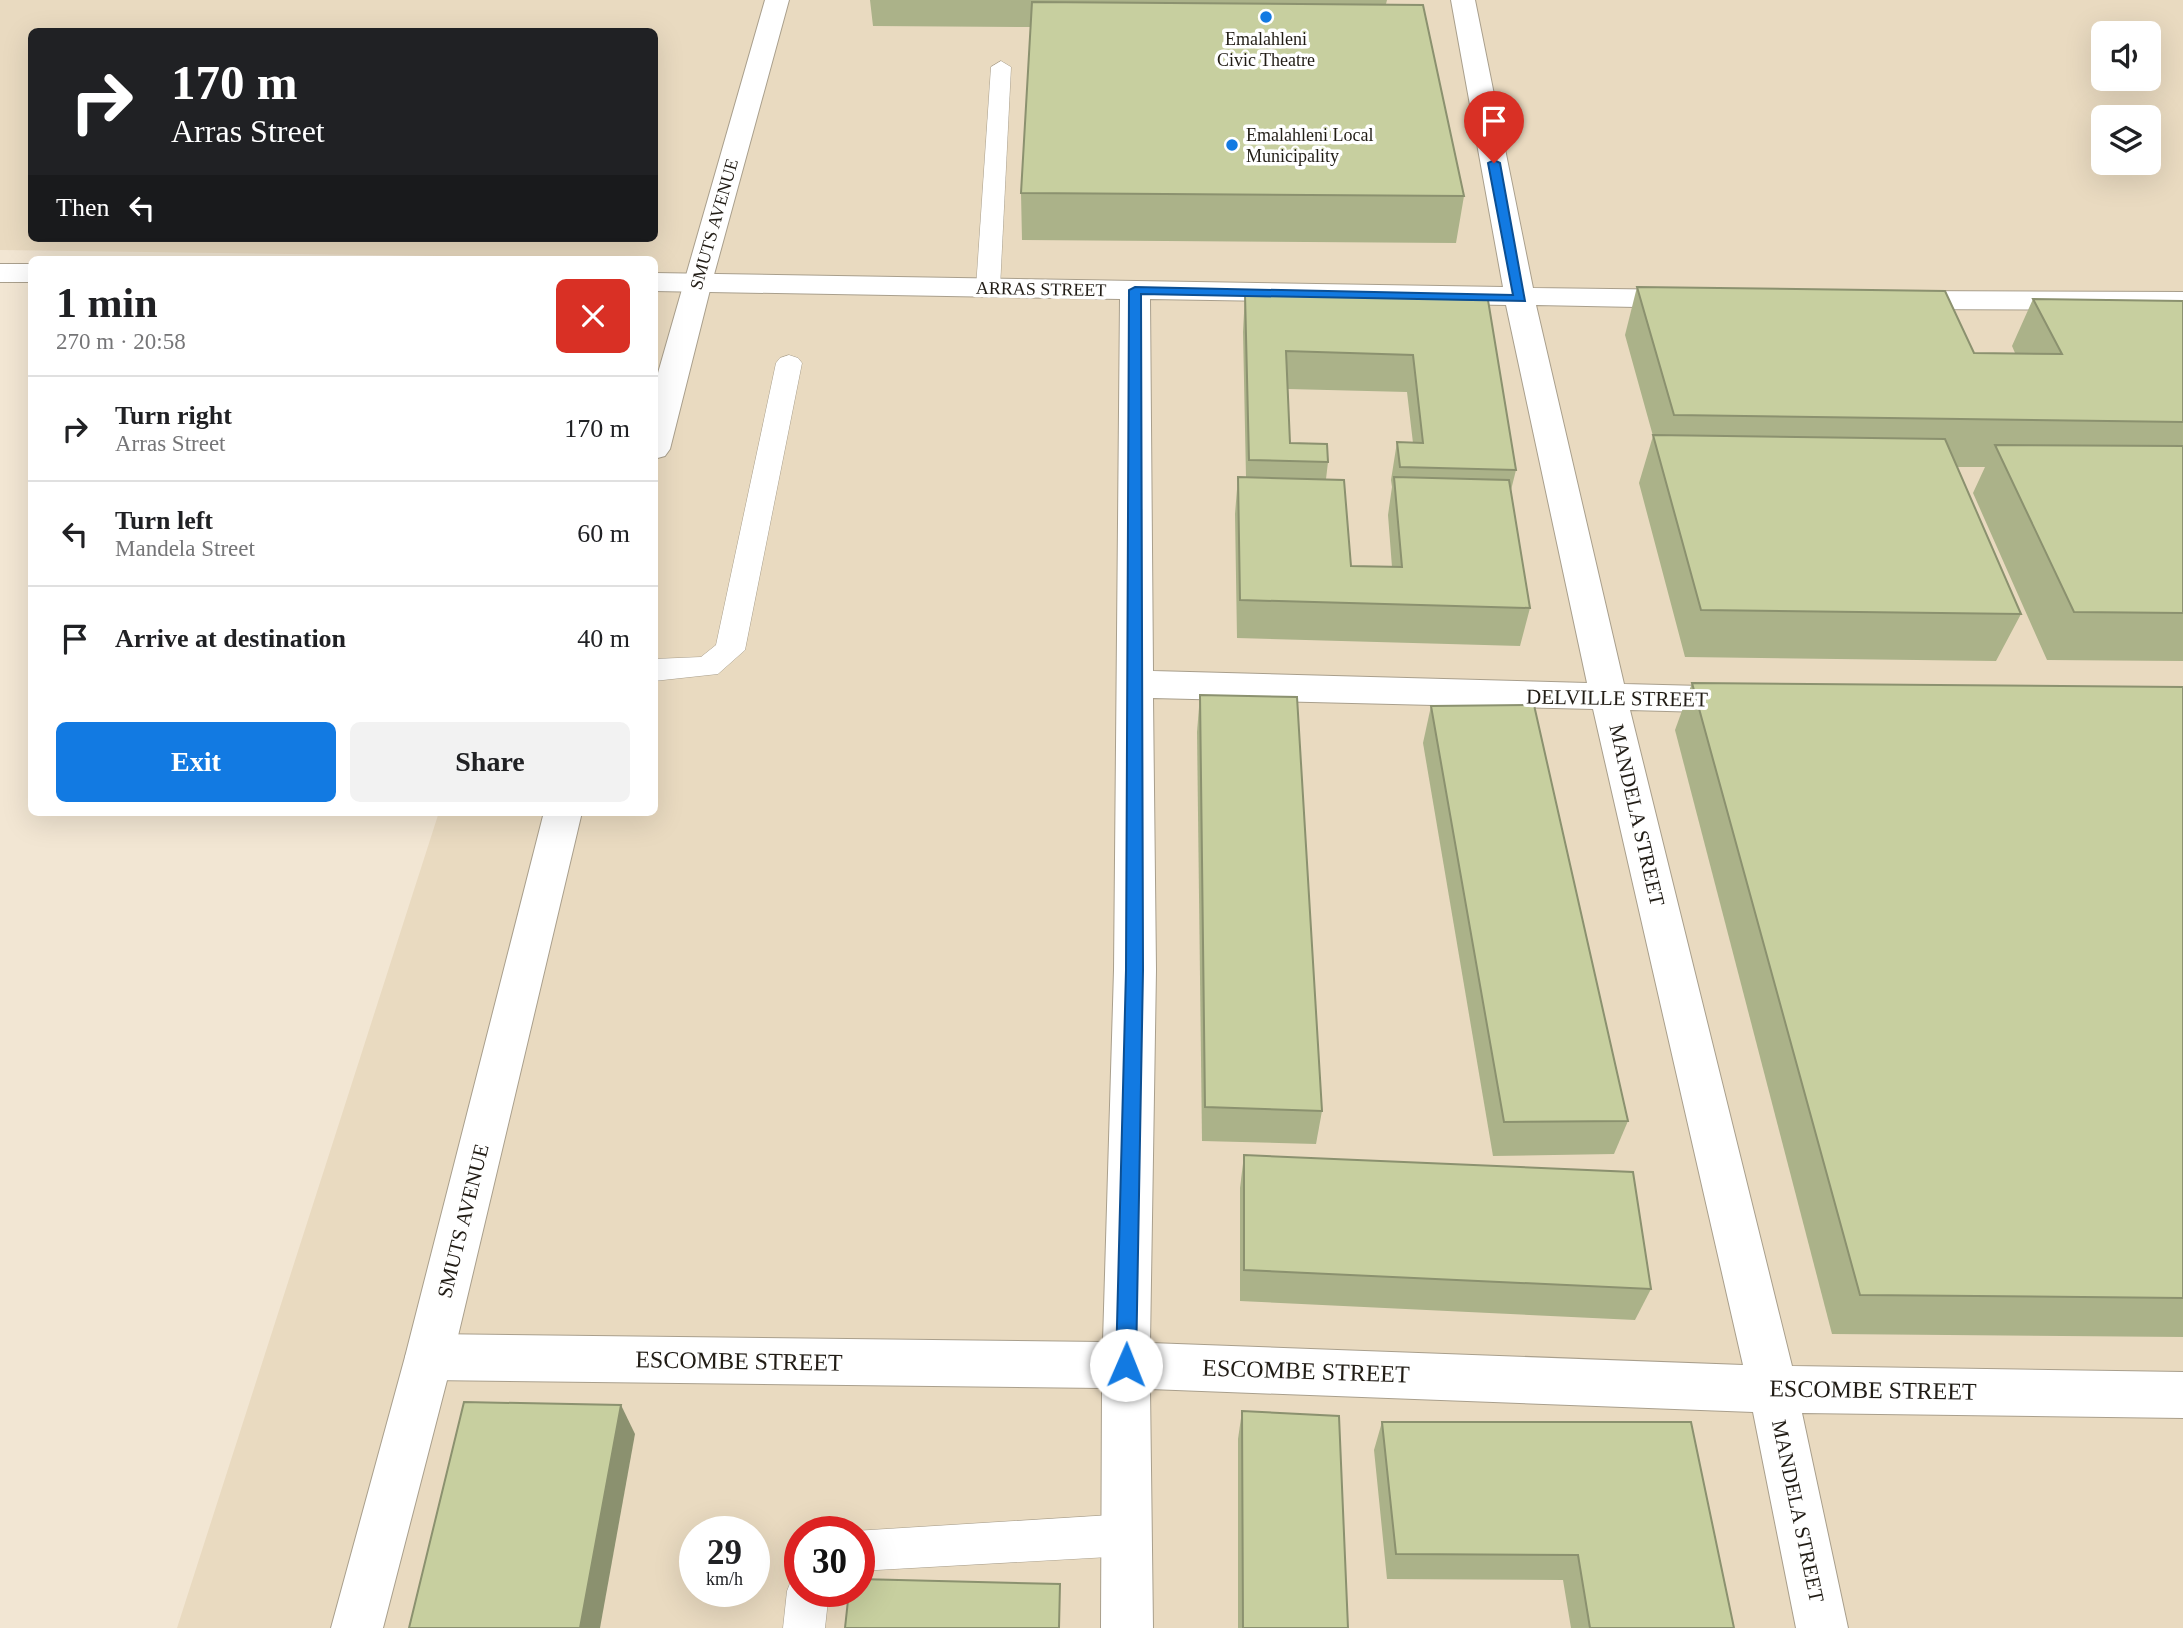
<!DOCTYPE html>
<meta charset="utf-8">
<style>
:root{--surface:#fff;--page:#f2f2f2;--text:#202124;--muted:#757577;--line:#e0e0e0;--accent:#127ae2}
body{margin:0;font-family:"Times New Roman",serif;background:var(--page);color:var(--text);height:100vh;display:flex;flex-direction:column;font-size:26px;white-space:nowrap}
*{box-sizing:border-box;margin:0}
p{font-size:23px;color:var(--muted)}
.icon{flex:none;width:38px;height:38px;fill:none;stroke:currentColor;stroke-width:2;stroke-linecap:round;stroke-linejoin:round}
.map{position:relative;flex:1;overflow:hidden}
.sheet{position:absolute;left:28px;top:256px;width:630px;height:560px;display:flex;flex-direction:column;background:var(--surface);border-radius:10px;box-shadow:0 7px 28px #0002}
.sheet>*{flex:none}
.hud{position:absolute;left:28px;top:28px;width:630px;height:214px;border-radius:10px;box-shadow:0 7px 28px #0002;background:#202124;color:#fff;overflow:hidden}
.controls{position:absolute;left:2091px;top:21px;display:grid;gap:14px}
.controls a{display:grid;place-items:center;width:70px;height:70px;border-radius:10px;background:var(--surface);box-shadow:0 7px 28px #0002;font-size:35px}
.speed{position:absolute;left:679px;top:1516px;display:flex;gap:14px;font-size:35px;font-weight:700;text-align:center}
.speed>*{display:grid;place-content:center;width:91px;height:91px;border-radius:50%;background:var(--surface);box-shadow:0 7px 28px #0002;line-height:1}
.speed small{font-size:18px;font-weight:400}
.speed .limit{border:10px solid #d22;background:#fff;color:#111}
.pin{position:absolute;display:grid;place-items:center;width:60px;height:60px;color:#fff;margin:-72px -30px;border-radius:50% 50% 50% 0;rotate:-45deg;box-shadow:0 0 7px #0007}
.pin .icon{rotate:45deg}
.me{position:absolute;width:77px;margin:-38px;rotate:1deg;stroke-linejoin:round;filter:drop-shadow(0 0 5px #0008)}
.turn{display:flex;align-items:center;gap:24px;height:147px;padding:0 28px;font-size:32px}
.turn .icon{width:91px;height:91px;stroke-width:2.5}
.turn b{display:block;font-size:49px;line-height:60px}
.then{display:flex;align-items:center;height:66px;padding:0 28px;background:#0003;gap:14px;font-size:26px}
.round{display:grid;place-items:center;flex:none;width:74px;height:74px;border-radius:10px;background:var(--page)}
.overview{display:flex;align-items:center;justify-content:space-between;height:119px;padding:0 28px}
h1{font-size:42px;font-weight:600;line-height:52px}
.cta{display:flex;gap:14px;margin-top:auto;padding:14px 28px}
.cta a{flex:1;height:80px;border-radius:10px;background:var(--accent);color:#fff;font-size:28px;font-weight:600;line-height:80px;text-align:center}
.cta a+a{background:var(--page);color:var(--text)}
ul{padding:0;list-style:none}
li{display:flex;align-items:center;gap:21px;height:105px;padding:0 28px;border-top:2px solid var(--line)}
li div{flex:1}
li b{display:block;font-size:26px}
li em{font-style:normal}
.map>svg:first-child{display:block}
.built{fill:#e9dac0;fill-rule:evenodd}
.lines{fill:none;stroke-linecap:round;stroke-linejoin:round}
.service-casing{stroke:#a99f8c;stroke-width:1}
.minor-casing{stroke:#a99f8c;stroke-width:2}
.secondary-casing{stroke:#a99f8c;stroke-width:2}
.service{fill:#fff;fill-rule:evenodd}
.minor{fill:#fff;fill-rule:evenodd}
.secondary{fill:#fff;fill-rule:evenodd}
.wall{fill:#abb289;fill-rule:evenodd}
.shaded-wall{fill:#8b916f}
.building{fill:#c7cf9f;stroke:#8b916f;stroke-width:2}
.route{fill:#127ae2;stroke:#0c4f93;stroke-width:2}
.poi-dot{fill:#127ae2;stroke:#fff;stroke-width:2.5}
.labels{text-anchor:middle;stroke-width:7;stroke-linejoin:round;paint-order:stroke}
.far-poi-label{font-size:18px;fill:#211c15;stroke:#fff}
.far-street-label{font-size:18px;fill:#211c15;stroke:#fff}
.street-label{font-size:21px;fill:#211c15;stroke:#fff}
.near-street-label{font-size:24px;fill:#211c15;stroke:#fff}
</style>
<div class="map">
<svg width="2183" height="1628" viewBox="0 0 2183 1628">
<rect width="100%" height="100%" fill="#f2e6d3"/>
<path class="built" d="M0,0H2183V1628H177L439,812H654V259L0,250ZM32,32H654V238H32ZM2104,33H2149V79H2104ZM2104,117H2149V163H2104ZM695,1531H754V1591H695ZM800,1531H859V1591H800Z"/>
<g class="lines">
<defs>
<g id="service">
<polygon points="1001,61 1011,67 1000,288 997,293 979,293 976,288 991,67"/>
<polygon points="789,355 798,358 802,363 745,650 718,674 654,681 654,659 701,657 716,645 776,363 780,358"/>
<polygon points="1127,1514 1142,1520 1148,1535 1142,1550 1127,1556 859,1571 859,1531 854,1531"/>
<polygon points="800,1573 800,1591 829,1591 825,1628 783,1628 787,1591 793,1576"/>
</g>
<g id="minor">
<path d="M1451,0H1475L1533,288L1687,290L1697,293L1702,299L1697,305L1687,308L1536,305L1624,684L1740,687L1753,691L1758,700L1753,709L1740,713L1630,710L1792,1366L2183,1372V1418L1802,1413L1848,1628H1796L1753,1412L1150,1389L1153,1628H1101L1102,1388L429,1380L412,1373L405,1357L412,1341L429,1334L1103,1342L1114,970L1120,299L654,291V273L1503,287ZM1150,299L1506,305L1587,683L1153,671ZM1153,698L1593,709L1743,1365L1150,1343L1156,970Z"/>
<rect x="0" y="264" width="32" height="18"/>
<polygon points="1898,291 2183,292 2183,310 1898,309 1888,306 1883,300 1888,294"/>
</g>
<g id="secondary">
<polygon points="765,0 789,0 712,282 670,449 665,456 654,459 654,387"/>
<polygon points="544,812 582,812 453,1357 383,1628 331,1628 405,1357"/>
</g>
</defs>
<use href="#service" class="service-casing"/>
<use href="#minor" class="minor-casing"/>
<use href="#secondary" class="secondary-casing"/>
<use href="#service" class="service"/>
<use href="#minor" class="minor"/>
<use href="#secondary" class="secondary"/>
</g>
<g class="wall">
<polygon points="870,0 1387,0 1386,4 1464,196 1456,243 1022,240 1021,193 1031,27 873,26"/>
<polygon points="1637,287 1974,353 2015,353 2012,346 2033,299 2183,301 2183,661 2047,660 1973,493 1985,467 1957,467 2021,614 1996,661 1685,657 1639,483 1653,436 1625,335"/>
<path d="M1245,294L1488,300L1516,470L1511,490L1530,608L1520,646L1237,638L1235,514L1238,477H1246L1243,332ZM1288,389L1407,392L1413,443L1397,442L1391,480L1392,487L1388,515L1392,567L1351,566L1326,479L1328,462L1290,443Z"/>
<polygon points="1692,683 2183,687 2183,1337 1832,1334 1675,730"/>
<polygon points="1200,695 1322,1111 1316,1144 1202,1141 1197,732"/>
<polygon points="1431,706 1628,1121 1614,1154 1493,1156 1423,743"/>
<polygon points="1244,1155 1651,1289 1635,1320 1240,1301 1240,1188"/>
<polygon points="1242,1411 1348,1628 1238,1628 1238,1439"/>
<polygon points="1382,1422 1734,1628 1571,1628 1563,1580 1387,1579 1374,1450"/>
</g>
<polygon class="shaded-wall" points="621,1405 635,1434 600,1628 580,1628"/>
<g class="building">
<polygon points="1032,2 1423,5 1464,196 1021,193"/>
<polygon points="1637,287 1945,291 1974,353 2062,354 2033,299 2183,301 2183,422 1674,415"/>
<polygon points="1245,294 1488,300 1516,470 1400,467 1397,442 1423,443 1413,355 1286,351 1290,443 1327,444 1328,462 1249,460"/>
<polygon points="1653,435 1945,439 2021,614 1701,610"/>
<polygon points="1995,445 2183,446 2183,613 2074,612"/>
<polygon points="1238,477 1344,480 1351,566 1402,567 1394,477 1509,480 1530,608 1240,600"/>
<polygon points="1692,683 2183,687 2183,1298 1860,1295"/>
<polygon points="1200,695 1297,697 1322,1111 1205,1107"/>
<polygon points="1534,705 1628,1121 1504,1122 1431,706"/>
<polygon points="1244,1155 1633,1172 1651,1289 1244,1270"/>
<polygon points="464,1402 621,1405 580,1628 409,1628"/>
<polygon points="1242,1411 1339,1416 1348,1628 1243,1628"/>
<polygon points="1382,1422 1691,1422 1734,1628 1590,1628 1578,1555 1396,1554"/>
<polygon points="859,1579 1060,1584 1059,1628 845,1628 849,1591 859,1591"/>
</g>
<polygon class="route" points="1494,160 1500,163 1525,301 1141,294 1143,970 1136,1365 1133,1372 1126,1374 1119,1372 1116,1365 1126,970 1129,290 1135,287 1513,295 1488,163"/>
<g class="poi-dot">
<circle cx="1266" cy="17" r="7"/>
<circle cx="1232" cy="145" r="7"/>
</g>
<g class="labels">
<g class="far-poi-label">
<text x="1266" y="45">Emalahleni<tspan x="1266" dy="21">Civic Theatre</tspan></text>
<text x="1246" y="141" text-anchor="start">Emalahleni Local<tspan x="1246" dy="21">Municipality</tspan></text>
</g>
<g class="far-street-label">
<text transform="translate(714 224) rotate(-74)" y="6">SMUTS AVENUE</text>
<text transform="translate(1041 289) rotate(1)" y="6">ARRAS STREET</text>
</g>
<g class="street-label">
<text transform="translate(1617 698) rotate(1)" y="7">DELVILLE STREET</text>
<text transform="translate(1637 815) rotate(77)" y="7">MANDELA STREET</text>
<text transform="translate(463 1221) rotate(-76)" y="7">SMUTS AVENUE</text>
<text transform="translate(1798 1511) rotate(78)" y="7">MANDELA STREET</text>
</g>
<g class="near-street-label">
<text transform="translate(739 1361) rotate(1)" y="8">ESCOMBE STREET</text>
<text transform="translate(1306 1371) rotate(2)" y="8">ESCOMBE STREET</text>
<text transform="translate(1873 1390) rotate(1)" y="8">ESCOMBE STREET</text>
</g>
</g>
</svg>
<div class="controls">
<a><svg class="icon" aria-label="sound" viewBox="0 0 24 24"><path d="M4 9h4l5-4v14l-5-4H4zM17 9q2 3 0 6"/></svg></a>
<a><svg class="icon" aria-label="layers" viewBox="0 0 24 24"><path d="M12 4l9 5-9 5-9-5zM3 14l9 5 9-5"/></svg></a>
</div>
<div class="speed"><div>29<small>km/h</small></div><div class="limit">30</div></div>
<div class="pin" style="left:1494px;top:163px;background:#d93025"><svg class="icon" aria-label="arrive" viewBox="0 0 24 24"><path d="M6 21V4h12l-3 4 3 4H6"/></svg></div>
<svg class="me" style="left:1126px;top:1365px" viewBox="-20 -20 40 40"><circle r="19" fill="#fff"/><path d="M0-13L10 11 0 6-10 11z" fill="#127ae2"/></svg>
<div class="hud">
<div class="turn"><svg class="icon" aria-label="right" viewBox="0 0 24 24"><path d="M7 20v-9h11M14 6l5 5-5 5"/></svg><div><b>170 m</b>Arras Street</div></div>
<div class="then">Then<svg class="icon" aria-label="left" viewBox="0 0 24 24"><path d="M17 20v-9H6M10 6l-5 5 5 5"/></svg></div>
</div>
<section class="sheet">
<div class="overview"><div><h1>1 min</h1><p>270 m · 20:58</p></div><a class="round" style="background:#d93025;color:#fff"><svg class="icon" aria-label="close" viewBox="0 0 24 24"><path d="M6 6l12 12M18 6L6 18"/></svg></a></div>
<ul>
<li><svg class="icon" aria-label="right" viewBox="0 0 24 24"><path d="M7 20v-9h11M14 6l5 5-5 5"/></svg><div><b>Turn right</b><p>Arras Street</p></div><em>170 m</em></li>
<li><svg class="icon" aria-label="left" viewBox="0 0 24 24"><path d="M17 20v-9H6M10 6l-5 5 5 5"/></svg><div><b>Turn left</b><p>Mandela Street</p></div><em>60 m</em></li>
<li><svg class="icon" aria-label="arrive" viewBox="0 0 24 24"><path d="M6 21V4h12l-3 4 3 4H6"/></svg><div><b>Arrive at destination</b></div><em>40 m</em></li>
</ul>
<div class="cta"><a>Exit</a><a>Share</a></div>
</section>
</div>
